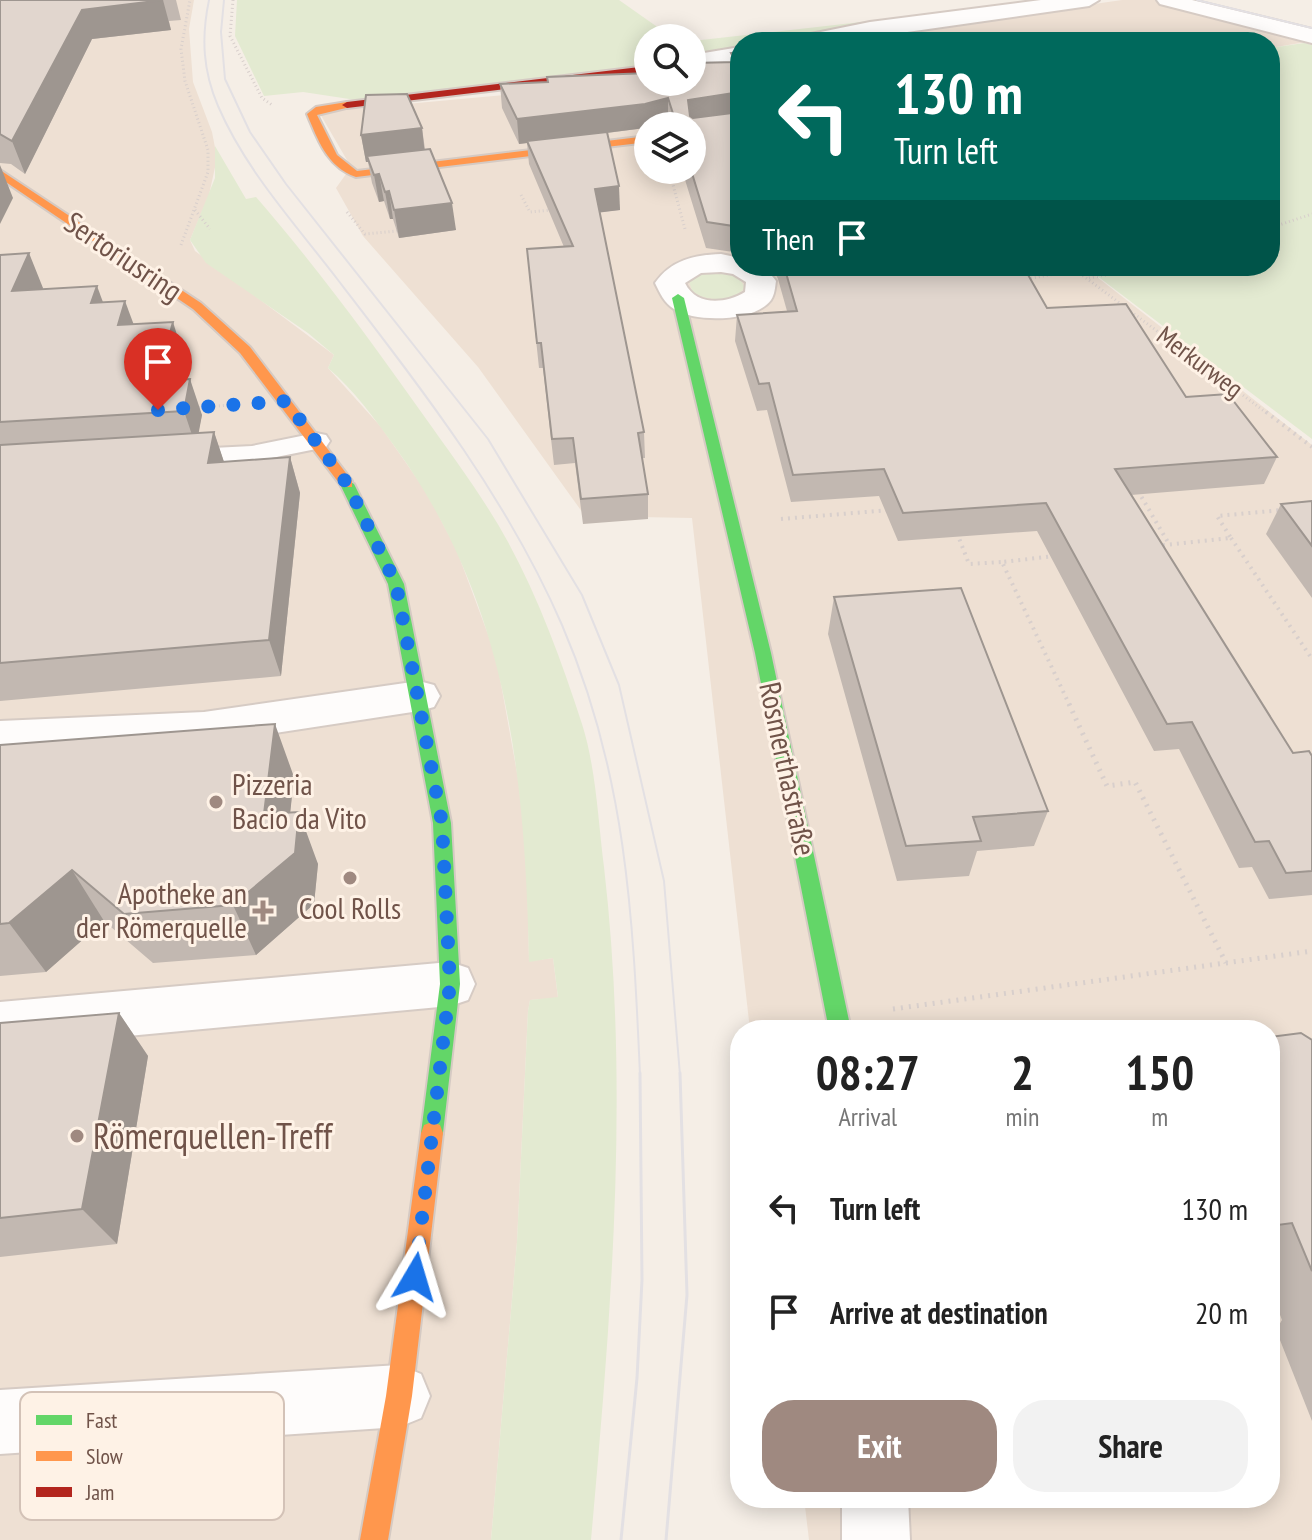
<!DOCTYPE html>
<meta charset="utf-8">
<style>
:root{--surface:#fff;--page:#f2f2f2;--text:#222;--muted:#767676;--accent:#9f8980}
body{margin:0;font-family:"PT Sans Narrow",sans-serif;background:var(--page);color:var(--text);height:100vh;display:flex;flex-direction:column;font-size:30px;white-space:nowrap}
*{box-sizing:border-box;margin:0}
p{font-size:26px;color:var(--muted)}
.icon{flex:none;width:44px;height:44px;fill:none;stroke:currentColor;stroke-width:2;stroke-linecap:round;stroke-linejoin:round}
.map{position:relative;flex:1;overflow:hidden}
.drawer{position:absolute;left:730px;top:1020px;width:550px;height:488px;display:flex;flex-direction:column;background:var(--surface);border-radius:32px;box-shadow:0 4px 20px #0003}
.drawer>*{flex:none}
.guide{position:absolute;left:730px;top:32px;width:550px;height:244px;border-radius:32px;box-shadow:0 4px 20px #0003;background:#00695c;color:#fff;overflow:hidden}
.tools{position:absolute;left:634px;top:24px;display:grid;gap:16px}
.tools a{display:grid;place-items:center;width:72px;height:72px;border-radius:50%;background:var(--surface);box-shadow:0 4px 20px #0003;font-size:40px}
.pin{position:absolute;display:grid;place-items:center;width:68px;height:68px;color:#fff;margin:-82px -34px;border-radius:50% 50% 50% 0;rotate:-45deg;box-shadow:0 0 8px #0007}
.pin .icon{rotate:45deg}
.me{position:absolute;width:88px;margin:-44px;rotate:7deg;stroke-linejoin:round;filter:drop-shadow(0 0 6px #0008)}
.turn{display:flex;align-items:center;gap:28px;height:168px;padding:0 32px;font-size:36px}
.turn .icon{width:104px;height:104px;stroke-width:2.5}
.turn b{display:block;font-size:56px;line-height:68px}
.then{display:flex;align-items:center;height:76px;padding:0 32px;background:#0003;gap:16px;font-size:30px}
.eta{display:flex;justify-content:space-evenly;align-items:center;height:136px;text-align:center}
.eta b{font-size:48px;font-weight:700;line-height:56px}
.primary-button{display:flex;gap:16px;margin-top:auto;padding:16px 32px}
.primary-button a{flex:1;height:92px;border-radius:32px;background:var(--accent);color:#fff;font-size:32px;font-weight:700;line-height:92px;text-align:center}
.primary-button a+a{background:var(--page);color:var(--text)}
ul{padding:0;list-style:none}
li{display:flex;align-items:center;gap:24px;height:104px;padding:0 32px}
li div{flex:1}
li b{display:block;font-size:30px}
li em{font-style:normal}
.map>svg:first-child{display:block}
.residential{fill:#eee0d3;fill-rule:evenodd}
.green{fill:#e3ead1}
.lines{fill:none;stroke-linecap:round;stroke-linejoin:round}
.lane-casing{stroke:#d6cbc4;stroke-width:4}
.street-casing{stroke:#d6cbc4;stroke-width:4}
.fast-casing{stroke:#d5cac3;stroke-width:4}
.slow-casing{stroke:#d5cac3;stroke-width:4}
.jam-casing{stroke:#d5cac3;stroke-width:4}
.path-far2{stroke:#d8cfcc;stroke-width:3;stroke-dasharray:1 3;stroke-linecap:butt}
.path-far1{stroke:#d8cfcc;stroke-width:4;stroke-dasharray:2 5;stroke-linecap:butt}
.path{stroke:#d8cfcc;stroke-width:5;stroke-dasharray:2 6;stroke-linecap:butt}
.lane{fill:#fefcfb;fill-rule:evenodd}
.street{fill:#fefcfb;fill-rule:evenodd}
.fast{fill:#63d668;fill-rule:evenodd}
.slow{fill:#ff974d;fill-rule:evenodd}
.jam{fill:#b3261e;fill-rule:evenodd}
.tram-far1{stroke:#e3e0e3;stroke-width:2}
.tram{stroke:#e3e0e3;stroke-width:3}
.wall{fill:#c2b8b1}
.shaded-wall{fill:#9e9690}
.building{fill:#e1d6ce;stroke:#9e9690;stroke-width:2}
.route{stroke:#1a73e8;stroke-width:14;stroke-dasharray:0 25.2}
.poi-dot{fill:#9f8980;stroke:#fef2e6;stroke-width:3}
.labels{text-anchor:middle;stroke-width:6;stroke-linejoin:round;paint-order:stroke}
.far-street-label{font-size:26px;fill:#705349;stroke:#fef2e6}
.street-label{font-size:30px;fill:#705349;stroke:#fef2e6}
.poi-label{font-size:30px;fill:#705349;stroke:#fef2e6;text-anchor:start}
.near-poi-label{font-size:36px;fill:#705349;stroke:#fef2e6;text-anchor:start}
.key{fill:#fef2e6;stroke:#d3c2b7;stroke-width:2}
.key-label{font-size:22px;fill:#705349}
</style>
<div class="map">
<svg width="1312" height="1540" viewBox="0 0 1312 1540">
<rect width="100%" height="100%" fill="#f5eee6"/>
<g class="residential">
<polygon points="0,0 194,0 189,29 193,82 212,132 217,158 209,195 190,240 195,251 334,355 328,368 381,427 427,493 457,551 496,656 519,784 527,863 529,961 553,958 558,998 530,1000 528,1011 517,1242 491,1540 0,1540"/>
<polygon points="1122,0 1158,0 1312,41 1270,48 1270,42 831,42"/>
<path d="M740,61V266H1083L1312,445V1540H809L804,1498H1270V1030H750L692,518L585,516L478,367L363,236L336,188L351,167L319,112L648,82H692ZM648,126H692V170H648Z"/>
</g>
<g class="green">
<polygon points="237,0 619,0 673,38 648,38 648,65 356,100 303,92 264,96 235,36"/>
<path d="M870,21C838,41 777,42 740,42V50L692,59V41Z"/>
<polygon points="1304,43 1312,45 1312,439 1084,266 1270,266 1270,48"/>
<path d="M215,146L246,199L256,197C316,266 371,341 424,416C453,457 484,498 508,542C539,599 562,662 582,724C596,768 598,820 604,867C630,1090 611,1317 591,1540H491L517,1242L528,1011L530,1000L558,997L553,958L529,962C525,774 508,603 395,447C375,419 354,390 328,368L334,355L308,333L206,263L190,240L215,178Z"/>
<path d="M716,271L739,277L744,286L743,290C729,302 706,302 692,291L689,281L699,274Z"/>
</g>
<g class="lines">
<defs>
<polygon id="lane" points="316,433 326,435 330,441 326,447 252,462 173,468 163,465 159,459 163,453 173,450 252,446"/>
<g id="street">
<polygon points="1041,0 1099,0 1089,6 837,42 793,42 796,37 870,22"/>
<polygon points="1157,0 1192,0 1312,29 1312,43 1160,4"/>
<polygon points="740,47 740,61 692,69 692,55"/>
<path d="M721,254L740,258V266C757,266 765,266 776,281C775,287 775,294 771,300C755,322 695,323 674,309C664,303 660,293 655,283C671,260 694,255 721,254ZM721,272L733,274L746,282L745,292C725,304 696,306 685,283L701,273Z"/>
<polygon points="419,681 434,685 440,696 434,707 419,711 204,744 0,753 0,721 204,712"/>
<polygon points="450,962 468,968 475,984 468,1000 450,1006 0,1048 0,1002"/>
<polygon points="399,1365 421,1374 430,1396 421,1418 399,1427 0,1454 0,1390"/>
<polygon points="842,1498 908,1498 910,1540 842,1540"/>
</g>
<g id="fast">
<polygon points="678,294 684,298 771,653 851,1030 829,1030 755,653 672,298"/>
<polygon points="347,480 354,484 404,584 451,823 460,984 443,1133 440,1141 432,1144 424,1141 421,1133 440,984 433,823 388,584 340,484"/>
</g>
<g id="slow">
<path d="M347,102L352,105L350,107L317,115L337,155L357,171L648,136V142L356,177C327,167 318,140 307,114L316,107Z"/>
<polygon points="0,170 201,303 250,347 352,481 352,487 342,487 240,353 193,309 0,178"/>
<polygon points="432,1122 440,1125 443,1133 412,1396 388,1540 360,1540 386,1396 421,1133 424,1125"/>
</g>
<polygon id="jam" points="648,66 648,72 347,108 342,105 347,102"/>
</defs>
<use href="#lane" class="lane-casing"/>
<use href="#street" class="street-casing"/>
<use href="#fast" class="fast-casing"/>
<use href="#slow" class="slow-casing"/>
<use href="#jam" class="jam-casing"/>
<g class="path-far2">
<polyline points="233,0 230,36 262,98 272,105"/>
<polyline points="669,170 685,229"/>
<polyline points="521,195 530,212 551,210"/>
<polyline points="195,210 210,229"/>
<polyline points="347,212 365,234 397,231"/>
<polyline points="1270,228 1312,214"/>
<polyline points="181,245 208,172 208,150 185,81 181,49 190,0"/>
<polyline points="1070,266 1268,414"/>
<polyline points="1089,278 1156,266"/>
<polyline points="1027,279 1076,270"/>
<polyline points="195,408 229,405"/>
</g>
<g class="path-far1">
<polyline points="1266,412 1312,447"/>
<polyline points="1138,491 1169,544"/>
<polyline points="781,519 890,510"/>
<polyline points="957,533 969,564 1002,562"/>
<polyline points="1231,538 1312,659"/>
<polyline points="1156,546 1231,538 1217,516 1282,510"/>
<polyline points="1055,556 1002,562 1070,706"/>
</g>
<g class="path">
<polyline points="1069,704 1107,786 1135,782 1226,963"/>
<polyline points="893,1009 1312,951"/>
</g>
<use href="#lane" class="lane"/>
<use href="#street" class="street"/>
<use href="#fast" class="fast"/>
<use href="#slow" class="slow"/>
<use href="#jam" class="jam"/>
<g class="tram-far1">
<path d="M209,0C201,38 203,71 218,106C246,171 296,225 338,280C422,389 507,498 562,625C626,773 633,915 640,1075"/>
<polyline points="224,0 221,32 225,79 250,132 286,184 488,439 582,595 619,685 664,881 680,1075"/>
<polyline points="1197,0 1312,28"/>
</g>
<g class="tram">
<polyline points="621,1540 637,1378 642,1280 640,1073"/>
<polyline points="666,1540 687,1295 680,1073"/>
</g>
</g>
<g class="wall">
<polygon points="0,0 176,0 181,20 169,21 171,30 92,39 25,174 11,164 0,163"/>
<polygon points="740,52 740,253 706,248 682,170 692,170 692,126 669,126 668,122 648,126 648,128 645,128 607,133 620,210 600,212 644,432 645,458 642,458 648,494 648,519 583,524 575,463 554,465 543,368 539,368 529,273 564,247 529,164 527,143 519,144 502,108 500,84 648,82 731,62 731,53"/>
<polygon points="422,128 425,149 456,230 399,238 393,219 390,219 384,201 379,202 372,183 368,162 366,162 361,135"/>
<polygon points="0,255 43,288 42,289 103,302 133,324 184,357 179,380 202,415 198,433 214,432 224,462 290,457 300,493 281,676 0,701"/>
<polygon points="772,266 1023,266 1047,308 1277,457 1264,484 1131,495 1293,753 1312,756 1312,895 1269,899 1252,867 1239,868 1179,749 1154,751 1037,531 898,541 879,496 791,502 767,410 757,411 735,341 737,315 787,311 778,279"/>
<polygon points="1312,501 1312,598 1266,534 1281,504"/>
<polygon points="834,597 1048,811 1034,846 977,851 969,876 897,881 828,634"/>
<polygon points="0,745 294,777 290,812 318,864 314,904 256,955 153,963 104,921 46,972 0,976"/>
<polygon points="119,1013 148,1056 117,1244 0,1257 0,1023"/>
<polygon points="1270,1037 1312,1040 1312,1421 1276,1330 1282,1320 1270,1289"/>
</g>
<g class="shaded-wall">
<polygon points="163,0 171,30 92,39 25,174 12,141 82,10"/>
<polygon points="740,92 740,116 688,124 688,100"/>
<polygon points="668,98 668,122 654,126 648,126 648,128 645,128 519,144 517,119"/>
<polygon points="422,128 425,155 367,156 368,162 366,162 361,135"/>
<polygon points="0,165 13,198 0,224"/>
<polygon points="379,174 384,201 379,202 374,175"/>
<polygon points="619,186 620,210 596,213 595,189"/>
<polygon points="389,191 393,219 390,219 385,192"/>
<polygon points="452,203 456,230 399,238 394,210"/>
<polygon points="29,253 43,288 27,326 12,291"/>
<polygon points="97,286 110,321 91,303"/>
<polygon points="125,301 138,336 118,325"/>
<polygon points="173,322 184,357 171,412 157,381"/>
<polygon points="190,379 202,415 196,447 184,411"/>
<polygon points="214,432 226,468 208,463"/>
<polygon points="290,457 300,493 281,676 269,640"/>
<polygon points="275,724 294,777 285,862 299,812 318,864 314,904 256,955 233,905 264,814"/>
<polygon points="72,870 104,921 46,972 9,923"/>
<polygon points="119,1013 148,1056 117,1244 82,1209"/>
</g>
<g class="building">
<polygon points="0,0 163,0 82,10 12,141 0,134"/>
<polygon points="870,35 875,42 814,42 812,38"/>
<polygon points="740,52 740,92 688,100 690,116 693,118 740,112 740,227 707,222 691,170 692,170 692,126 677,126 668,98 645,104 517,119 500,84 548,82 547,77 648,73 648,82 692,82 692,63 736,62 731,53"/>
<polygon points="407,94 422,128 361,135 366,95"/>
<polygon points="607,132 619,186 595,189 644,432 638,433 648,494 581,499 573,438 552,439 541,343 537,343 527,249 573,246 527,141"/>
<polygon points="430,149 452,203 394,210 389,191 385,192 379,174 374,175 367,156"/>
<polygon points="29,253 12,291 97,286 91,303 125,301 118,325 173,322 157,381 190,379 184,411 0,422 0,255"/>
<polygon points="784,266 1023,266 1047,308 1126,304 1186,397 1228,394 1277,457 1115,469 1293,753 1309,751 1312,756 1312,871 1286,873 1269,841 1255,842 1192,722 1167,724 1046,503 903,513 884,469 793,475 769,383 759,384 737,315 797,311"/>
<polygon points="214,432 208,463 290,457 269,640 0,663 0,445"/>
<polygon points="1312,501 1312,546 1281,504"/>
<polygon points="961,588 1048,811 973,817 981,841 906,846 834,597"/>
<polygon points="275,724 264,814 299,812 295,853 233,905 124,914 72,870 9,923 0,924 0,745"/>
<polygon points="119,1013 82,1209 0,1218 0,1023"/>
<polygon points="1301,1033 1312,1040 1312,1271 1292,1223 1270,1226 1270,1037"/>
</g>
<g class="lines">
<polyline class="route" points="158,410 286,401 348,485 396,584 442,823 450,984 415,1277"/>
</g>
<g class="poi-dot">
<circle cx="216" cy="802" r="8"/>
<circle cx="350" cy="878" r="8"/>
<path d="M259 899h8v8h8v8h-8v8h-8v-8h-8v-8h8z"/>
<circle cx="77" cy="1136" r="8"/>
</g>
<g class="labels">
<g class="far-street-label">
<text transform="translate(1200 362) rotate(37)" y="9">Merkurweg</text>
</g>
<g class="street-label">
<text transform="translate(123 257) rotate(34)" y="10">Sertoriusring</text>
<text transform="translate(787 769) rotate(78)" y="10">Rosmerthastraße</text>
</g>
<g class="poi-label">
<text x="232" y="795">Pizzeria<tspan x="232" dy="34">Bacio da Vito</tspan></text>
<text x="247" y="904" text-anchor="end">Apotheke an<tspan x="247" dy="34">der Römerquelle</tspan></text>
<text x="350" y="919" text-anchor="middle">Cool Rolls</text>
</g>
<g class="near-poi-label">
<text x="93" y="1149">Römerquellen-Treff</text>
</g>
</g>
<rect x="20" y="1392" width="264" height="128" rx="12" class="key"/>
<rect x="36" y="1415" width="36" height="10" fill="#63d668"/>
<rect x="36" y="1451" width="36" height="10" fill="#ff974d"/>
<rect x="36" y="1487" width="36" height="10" fill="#b3261e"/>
<g class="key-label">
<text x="86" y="1428">Fast</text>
<text x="86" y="1464">Slow</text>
<text x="86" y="1500">Jam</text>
</g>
</svg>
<div class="tools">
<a><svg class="icon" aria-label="search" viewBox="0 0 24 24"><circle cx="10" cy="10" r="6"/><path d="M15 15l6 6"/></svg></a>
<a><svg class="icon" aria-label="layers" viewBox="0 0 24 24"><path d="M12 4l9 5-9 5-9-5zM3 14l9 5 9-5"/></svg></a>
</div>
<div class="pin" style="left:158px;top:410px;background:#d93025"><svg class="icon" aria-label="arrive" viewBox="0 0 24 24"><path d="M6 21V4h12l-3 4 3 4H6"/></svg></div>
<svg class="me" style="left:415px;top:1277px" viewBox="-20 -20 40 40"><path d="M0-17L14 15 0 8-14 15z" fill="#1a73e8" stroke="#fff" stroke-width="4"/></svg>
<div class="guide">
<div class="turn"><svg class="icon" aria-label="left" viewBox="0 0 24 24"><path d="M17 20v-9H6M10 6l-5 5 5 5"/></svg><div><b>130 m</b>Turn left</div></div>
<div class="then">Then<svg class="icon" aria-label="arrive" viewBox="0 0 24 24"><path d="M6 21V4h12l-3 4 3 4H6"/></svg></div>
</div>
<section class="drawer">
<div class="eta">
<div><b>08:27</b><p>Arrival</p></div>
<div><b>2</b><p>min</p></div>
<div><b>150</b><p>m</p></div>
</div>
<ul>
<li><svg class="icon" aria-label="left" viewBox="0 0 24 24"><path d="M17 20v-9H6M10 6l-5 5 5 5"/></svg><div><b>Turn left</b></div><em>130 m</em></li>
<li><svg class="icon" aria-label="arrive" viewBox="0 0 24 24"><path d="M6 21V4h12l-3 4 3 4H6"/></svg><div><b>Arrive at destination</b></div><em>20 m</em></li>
</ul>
<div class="primary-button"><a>Exit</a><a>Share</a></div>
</section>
</div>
